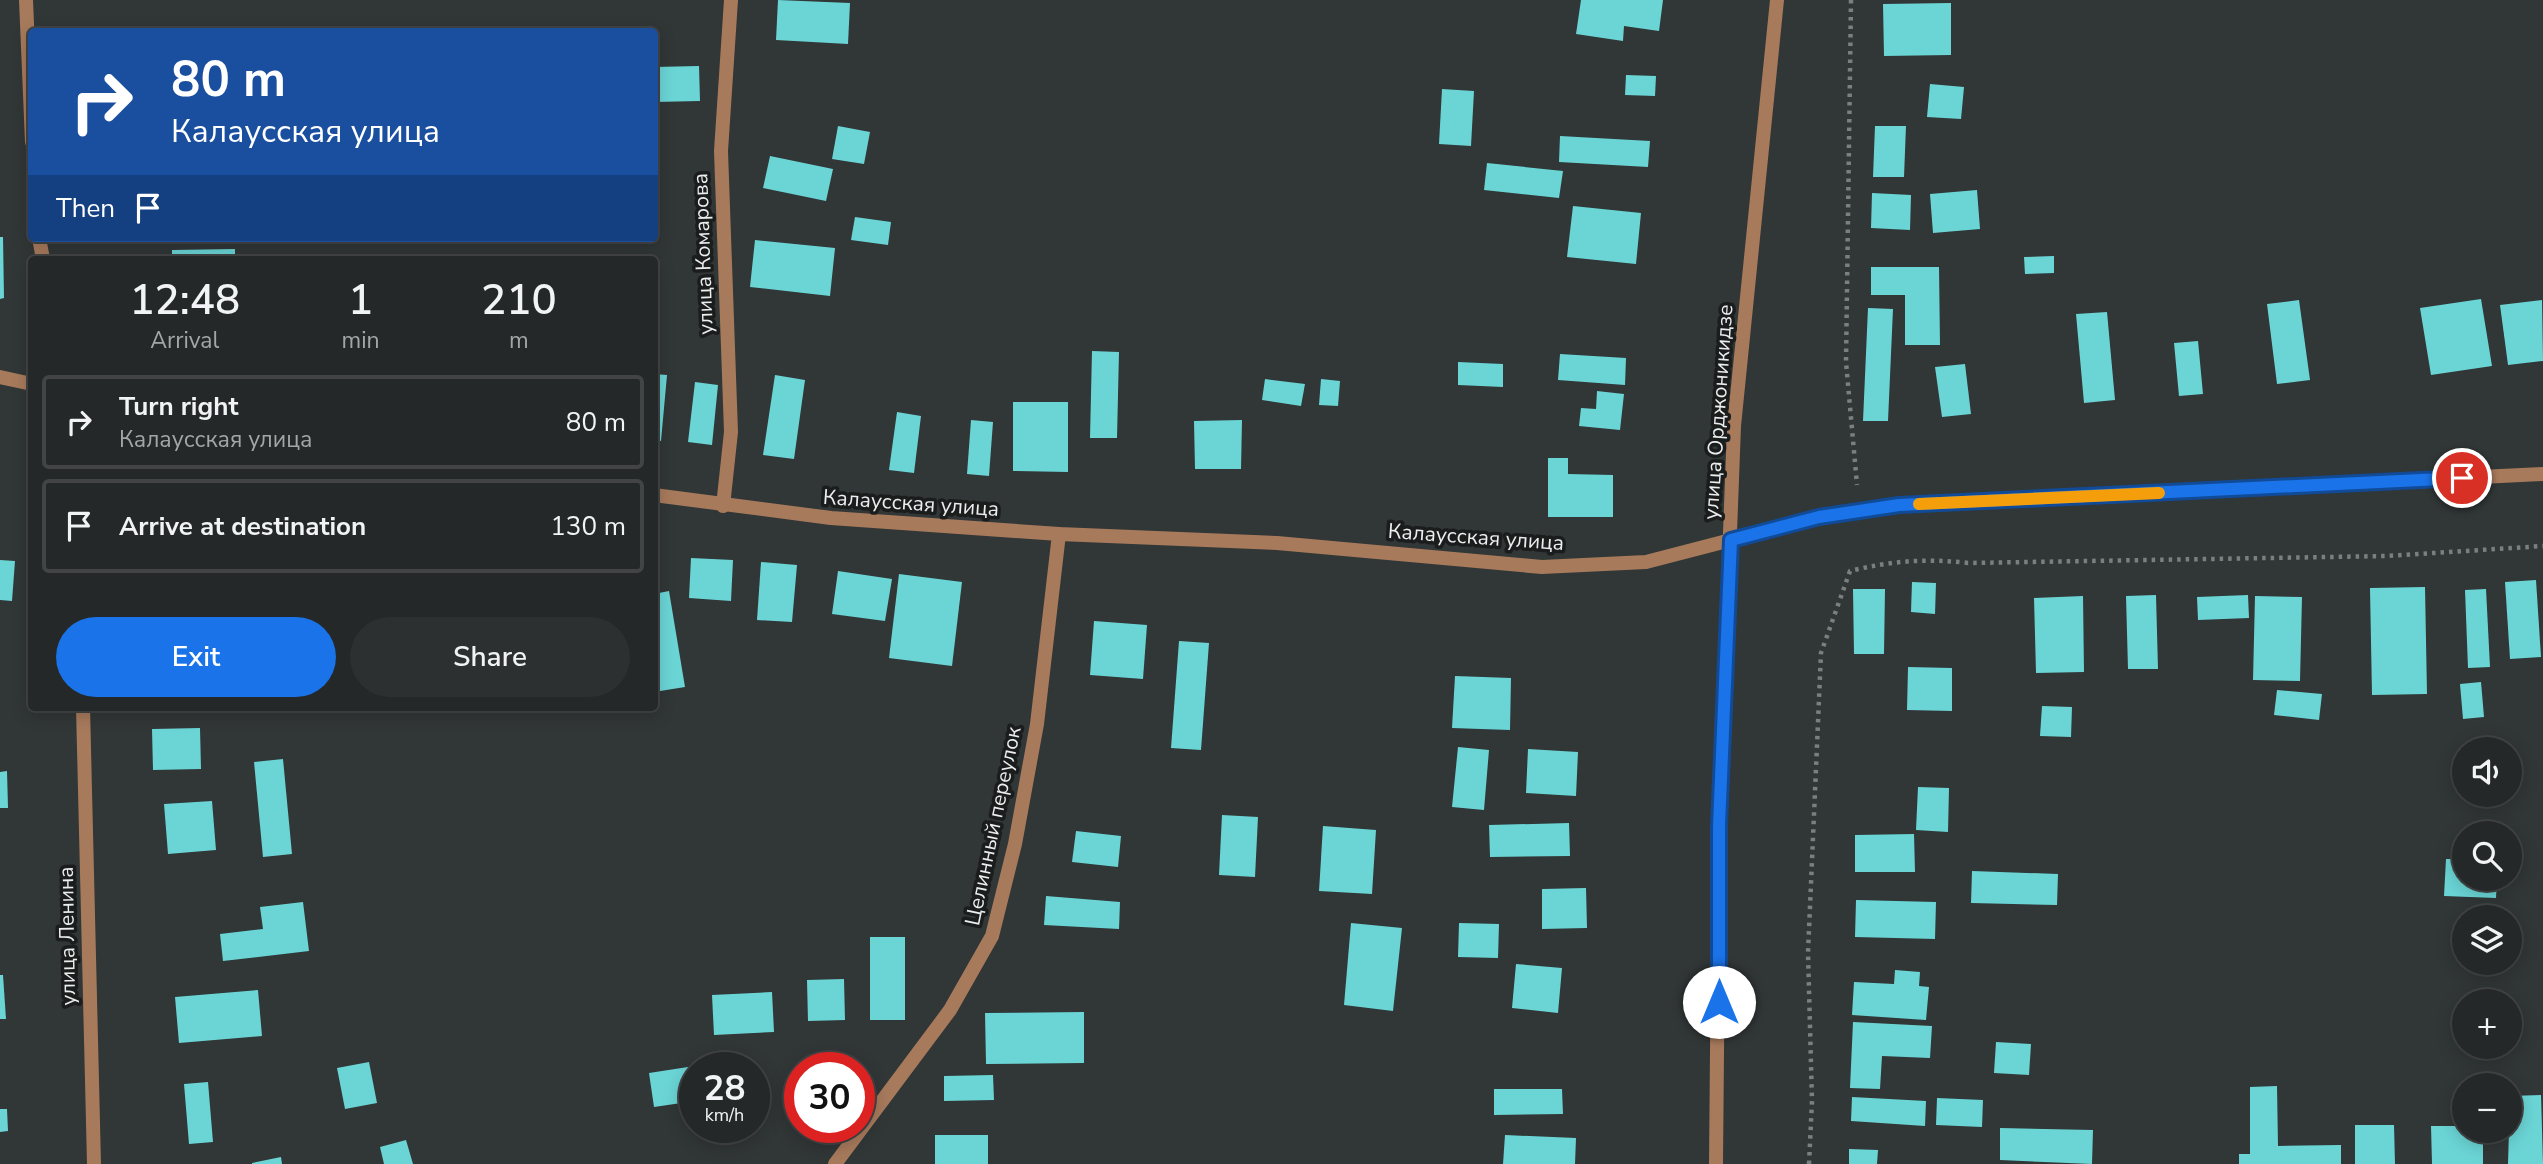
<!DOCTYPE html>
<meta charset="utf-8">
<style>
:root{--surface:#252828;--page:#2d3030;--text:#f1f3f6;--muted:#a3a6a8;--line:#424445;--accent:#1a73e8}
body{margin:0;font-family:"Nunito Sans",sans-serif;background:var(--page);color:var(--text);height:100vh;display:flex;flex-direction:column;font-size:26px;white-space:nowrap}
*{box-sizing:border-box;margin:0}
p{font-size:23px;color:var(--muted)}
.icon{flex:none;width:38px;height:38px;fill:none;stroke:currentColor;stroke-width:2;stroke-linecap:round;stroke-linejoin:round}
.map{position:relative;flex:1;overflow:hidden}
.panel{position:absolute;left:28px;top:256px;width:630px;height:455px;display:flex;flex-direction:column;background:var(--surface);border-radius:7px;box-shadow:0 4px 18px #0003,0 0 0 2px var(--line)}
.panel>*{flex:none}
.banner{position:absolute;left:28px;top:28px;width:630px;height:214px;border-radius:7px;box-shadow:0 4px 18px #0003,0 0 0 2px var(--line);background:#1a4fa0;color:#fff;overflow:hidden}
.controls{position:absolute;left:2452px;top:737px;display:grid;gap:14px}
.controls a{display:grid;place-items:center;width:70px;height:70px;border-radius:50%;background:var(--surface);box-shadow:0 4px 18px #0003,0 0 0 2px var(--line);font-size:35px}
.speed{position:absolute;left:679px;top:1052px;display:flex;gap:14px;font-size:35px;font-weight:700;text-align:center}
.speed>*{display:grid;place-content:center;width:91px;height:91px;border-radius:50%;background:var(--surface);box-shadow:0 4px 18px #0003,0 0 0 2px var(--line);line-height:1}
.speed small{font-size:18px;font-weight:400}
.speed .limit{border:10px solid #d22;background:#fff;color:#111}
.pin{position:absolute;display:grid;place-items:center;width:60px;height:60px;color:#fff;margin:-30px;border:4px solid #fff;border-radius:50%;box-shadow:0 2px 7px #0007}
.me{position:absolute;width:77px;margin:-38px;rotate:0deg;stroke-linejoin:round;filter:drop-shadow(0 0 5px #0008)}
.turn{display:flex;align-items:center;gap:24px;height:147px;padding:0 28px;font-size:32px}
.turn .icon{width:91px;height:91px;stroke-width:2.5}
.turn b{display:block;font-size:49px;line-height:60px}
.then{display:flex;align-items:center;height:66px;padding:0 28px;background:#0003;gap:14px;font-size:26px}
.eta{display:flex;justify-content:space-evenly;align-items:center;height:119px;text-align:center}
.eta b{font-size:42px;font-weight:600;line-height:49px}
.action{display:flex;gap:14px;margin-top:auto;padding:14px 28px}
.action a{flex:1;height:80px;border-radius:42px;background:var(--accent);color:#fff;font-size:28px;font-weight:600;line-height:80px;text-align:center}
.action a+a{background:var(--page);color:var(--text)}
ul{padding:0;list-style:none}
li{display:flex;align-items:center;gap:21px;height:94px;margin:0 14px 10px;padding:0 14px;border:4px solid var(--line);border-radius:7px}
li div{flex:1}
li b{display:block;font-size:26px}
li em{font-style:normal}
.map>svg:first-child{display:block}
.building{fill:#6bd5d6}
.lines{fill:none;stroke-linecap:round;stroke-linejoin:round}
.path{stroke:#7a7f7f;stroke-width:4.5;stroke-dasharray:3.5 5;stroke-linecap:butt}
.minor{stroke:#a77a5c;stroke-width:14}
.tertiary{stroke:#a77a5c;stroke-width:14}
.route-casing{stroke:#114b97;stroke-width:18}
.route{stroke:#1a73e8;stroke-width:12}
.slow{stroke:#f59e0b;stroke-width:12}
.labels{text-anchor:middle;stroke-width:7;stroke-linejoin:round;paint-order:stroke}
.street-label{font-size:21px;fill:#ebeeee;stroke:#1b1d1d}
</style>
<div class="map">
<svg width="2543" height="1164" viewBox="0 0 2543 1164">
<rect width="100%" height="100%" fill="#313636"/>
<g class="building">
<polygon points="778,0 850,3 848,44 776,40"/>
<polygon points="1581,0 1663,0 1659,31 1624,26 1623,41 1576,34"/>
<polygon points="1951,3 1951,55 1884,56 1883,4"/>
<polygon points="699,66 700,101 654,102 654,67"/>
<polygon points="1626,75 1656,76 1655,96 1625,95"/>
<polygon points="1930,84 1964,87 1961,119 1927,117"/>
<polygon points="1442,89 1474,91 1471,146 1439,144"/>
<polygon points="838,126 870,132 864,164 832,159"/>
<polygon points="1875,126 1906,126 1904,177 1873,177"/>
<polygon points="1560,136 1650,141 1648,167 1559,162"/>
<polygon points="770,156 833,169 826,201 763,188"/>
<polygon points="1487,163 1563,171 1559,198 1484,190"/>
<polygon points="1977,190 1980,229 1933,233 1930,194"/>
<polygon points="1872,193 1911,195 1910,230 1871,228"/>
<polygon points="1573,206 1641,213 1636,264 1567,257"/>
<polygon points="855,217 891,222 888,245 851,240"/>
<polygon points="0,237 3,237 4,298 0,299"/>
<polygon points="755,240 835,248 830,296 750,287"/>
<polygon points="235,249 235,259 172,259 172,250"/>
<polygon points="2054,256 2054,273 2025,274 2024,257"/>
<polygon points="1871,267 1939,267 1940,345 1905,345 1905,295 1871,295"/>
<polygon points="2481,299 2492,366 2431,375 2420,308"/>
<polygon points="2299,300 2310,380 2277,384 2267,304"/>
<polygon points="2542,300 2543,361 2508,365 2500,305"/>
<polygon points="1868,308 1893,309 1888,421 1863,421"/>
<polygon points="2107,312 2115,400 2084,403 2076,314"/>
<polygon points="2198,341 2203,394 2179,396 2174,343"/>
<polygon points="1092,351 1119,352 1117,438 1090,438"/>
<polygon points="1560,354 1626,358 1625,385 1558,380"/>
<polygon points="1458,362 1503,364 1503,387 1458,385"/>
<polygon points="1965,364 1971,414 1942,417 1935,367"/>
<polygon points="654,374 667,375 661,441 654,440"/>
<polygon points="775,375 805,380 794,459 763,455"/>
<polygon points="1265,379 1305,384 1301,406 1262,400"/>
<polygon points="1321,379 1340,381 1338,406 1319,405"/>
<polygon points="695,382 718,385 712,445 688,442"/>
<polygon points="1597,391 1624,394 1620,430 1579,426 1581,408 1596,409"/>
<polygon points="1013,402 1068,402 1068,472 1013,471"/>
<polygon points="897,412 921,416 914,473 889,470"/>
<polygon points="971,420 993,422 989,476 967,474"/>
<polygon points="1242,420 1241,469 1195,469 1194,421"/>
<polygon points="1548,458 1568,458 1568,474 1613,475 1613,517 1548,517"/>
<polygon points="691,558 733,560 731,601 689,598"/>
<polygon points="0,560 15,561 12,601 0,600"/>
<polygon points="761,562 797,565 792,622 757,620"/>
<polygon points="838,571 892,579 885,621 832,614"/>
<polygon points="899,574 962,582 952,666 889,658"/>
<polygon points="2536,580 2541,657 2510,659 2505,582"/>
<polygon points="1912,582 1936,583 1935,614 1911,612"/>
<polygon points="2425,587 2427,694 2372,695 2370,588"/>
<polygon points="1853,589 1885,589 1884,654 1854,654"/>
<polygon points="2486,589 2490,667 2468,668 2465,590"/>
<polygon points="669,591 685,687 654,692 654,594"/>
<polygon points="2156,595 2158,669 2128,669 2126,596"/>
<polygon points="2248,595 2249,618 2198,620 2197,597"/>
<polygon points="2083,596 2084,672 2036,673 2034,598"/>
<polygon points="2255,596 2302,597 2300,681 2253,680"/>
<polygon points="1094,621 1147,625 1143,679 1090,675"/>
<polygon points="1179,641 1209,643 1201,750 1171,748"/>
<polygon points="1908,667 1952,668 1952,711 1907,710"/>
<polygon points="1455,676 1511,678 1510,730 1452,728"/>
<polygon points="2481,682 2484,717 2463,719 2460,684"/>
<polygon points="2277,690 2322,694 2319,720 2274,715"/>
<polygon points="2042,706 2072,707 2071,737 2040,736"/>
<polygon points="200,728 201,769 153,770 152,729"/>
<polygon points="1458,747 1489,750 1484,810 1452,807"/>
<polygon points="1528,749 1578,752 1576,796 1526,793"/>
<polygon points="283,759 292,854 263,857 254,762"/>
<polygon points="7,771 8,808 0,808 0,772"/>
<polygon points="1918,787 1949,788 1948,832 1916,830"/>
<polygon points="212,801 216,850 168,854 164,804"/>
<polygon points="1222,815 1258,817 1255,877 1219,875"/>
<polygon points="1569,823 1570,856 1490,857 1489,825"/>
<polygon points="1323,826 1376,830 1372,894 1319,891"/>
<polygon points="1076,831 1121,836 1118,867 1072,862"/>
<polygon points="1914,834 1915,872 1855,872 1855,835"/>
<polygon points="2446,859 2464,859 2464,878 2497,878 2496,898 2444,896"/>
<polygon points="1972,871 2058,874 2057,905 1971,903"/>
<polygon points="1586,888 1587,928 1542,929 1542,889"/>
<polygon points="1046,896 1120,902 1119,929 1044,925"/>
<polygon points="1856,900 1936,902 1935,939 1855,937"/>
<polygon points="303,902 309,951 223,961 220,934 263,929 260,907"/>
<polygon points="1351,923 1402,928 1393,1011 1344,1005"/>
<polygon points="1459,923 1499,924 1498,958 1458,957"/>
<rect x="870" y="937" width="35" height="83"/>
<polygon points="1516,964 1562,968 1558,1013 1512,1008"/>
<polygon points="1895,970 1920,972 1919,986 1929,987 1926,1020 1852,1015 1854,982 1894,984"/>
<polygon points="0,975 3,975 6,1019 0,1019"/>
<polygon points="844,979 845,1020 808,1021 807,980"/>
<polygon points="258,990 262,1036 179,1043 175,997"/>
<polygon points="772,992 774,1032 714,1035 712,995"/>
<polygon points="1084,1012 1084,1063 986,1064 985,1013"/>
<polygon points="1853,1022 1932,1026 1930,1058 1882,1056 1880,1089 1850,1088"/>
<polygon points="1996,1042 2031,1044 2029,1075 1994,1073"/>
<polygon points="369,1062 377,1103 345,1109 337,1068"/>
<polygon points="714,1063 715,1068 695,1068 695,1101 654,1107 649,1073"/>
<polygon points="993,1075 994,1100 944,1101 944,1076"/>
<polygon points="208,1082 213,1142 189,1144 184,1084"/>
<polygon points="2277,1086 2278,1146 2341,1145 2341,1164 2239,1164 2239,1154 2250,1154 2250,1087"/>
<polygon points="1494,1089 1562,1089 1563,1114 1494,1115"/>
<polygon points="2541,1095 2543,1164 2508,1164 2510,1096"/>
<polygon points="1852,1097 1926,1101 1925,1126 1851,1121"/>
<polygon points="1937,1098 1983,1100 1982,1127 1936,1125"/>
<polygon points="0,1109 7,1109 8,1131 0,1132"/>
<polygon points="2355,1125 2394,1125 2395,1164 2355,1164"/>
<polygon points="2431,1126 2464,1126 2464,1130 2483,1130 2483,1164 2432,1164"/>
<polygon points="2000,1128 2093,1130 2092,1164 2000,1160"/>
<rect x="935" y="1135" width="53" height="29"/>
<polygon points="1505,1135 1576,1138 1575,1164 1503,1164"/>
<polygon points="406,1140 413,1164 384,1164 380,1147"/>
<polygon points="1849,1149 1878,1150 1877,1164 1849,1164"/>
<polygon points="281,1157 282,1164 252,1164 252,1163"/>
</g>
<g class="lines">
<g class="path">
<polyline points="1851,0 1846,362 1857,485"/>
<path d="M1809,1164L1812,1101L1808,953L1821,653L1850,571C1891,561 1926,558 1968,563L2387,556L2543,546"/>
</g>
<g class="minor">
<polyline points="26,0 32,142"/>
<polyline points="39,238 43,259"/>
<polyline points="723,506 731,432 721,151 731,0"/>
<polyline points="83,707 94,1164"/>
<polyline points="835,1164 950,1010 992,936 1015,844 1037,724 1059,534"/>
<polyline points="1716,1164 1719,826 1734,426 1777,0"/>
</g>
<g class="tertiary">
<polyline points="0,377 32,384"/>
<polyline points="654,495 831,518 1059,534 1277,543 1542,567 1646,562 1819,517 1899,505 2543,474"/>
</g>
</g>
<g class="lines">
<defs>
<polyline id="route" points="1719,1002 1719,826 1731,540 1819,517 1899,505 2462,478"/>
</defs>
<use href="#route" class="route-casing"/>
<use href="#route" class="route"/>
<polyline class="slow" points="1919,504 2159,493"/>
</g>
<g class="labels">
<g class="street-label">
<text transform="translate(703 254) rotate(-92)" y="7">улица Комарова</text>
<text transform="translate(1718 412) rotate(-86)" y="7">улица Орджоникидзе</text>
<text transform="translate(911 503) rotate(4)" y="7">Калаусская улица</text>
<text transform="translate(1476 537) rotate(4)" y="7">Калаусская улица</text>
<text transform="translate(993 826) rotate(-78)" y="7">Целинный переулок</text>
<text transform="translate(67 936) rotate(-91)" y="7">улица Ленина</text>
</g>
</g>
</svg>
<div class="controls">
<a><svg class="icon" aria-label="sound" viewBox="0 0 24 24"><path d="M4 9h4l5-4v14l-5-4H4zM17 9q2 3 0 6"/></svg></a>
<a><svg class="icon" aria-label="search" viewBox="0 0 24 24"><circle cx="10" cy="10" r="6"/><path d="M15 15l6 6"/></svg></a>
<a><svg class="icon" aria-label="layers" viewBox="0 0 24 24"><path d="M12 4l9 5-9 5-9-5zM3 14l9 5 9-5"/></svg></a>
<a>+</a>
<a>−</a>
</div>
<div class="speed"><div>28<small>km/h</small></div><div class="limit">30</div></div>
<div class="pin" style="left:2462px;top:478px;background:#d93025"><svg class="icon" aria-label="arrive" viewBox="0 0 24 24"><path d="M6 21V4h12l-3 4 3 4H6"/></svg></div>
<svg class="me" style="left:1719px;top:1002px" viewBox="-20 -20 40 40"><circle r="19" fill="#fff"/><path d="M0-13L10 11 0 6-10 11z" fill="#1a73e8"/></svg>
<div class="banner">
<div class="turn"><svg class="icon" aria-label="right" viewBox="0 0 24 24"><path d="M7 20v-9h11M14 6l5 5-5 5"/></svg><div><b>80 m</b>Калаусская улица</div></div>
<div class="then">Then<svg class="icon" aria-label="arrive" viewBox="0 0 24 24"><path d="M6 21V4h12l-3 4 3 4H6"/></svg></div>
</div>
<section class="panel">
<div class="eta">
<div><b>12:48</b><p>Arrival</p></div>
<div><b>1</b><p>min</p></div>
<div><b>210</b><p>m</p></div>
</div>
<ul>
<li><svg class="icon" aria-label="right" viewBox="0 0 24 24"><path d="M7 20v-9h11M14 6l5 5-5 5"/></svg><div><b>Turn right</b><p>Калаусская улица</p></div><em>80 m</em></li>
<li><svg class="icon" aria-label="arrive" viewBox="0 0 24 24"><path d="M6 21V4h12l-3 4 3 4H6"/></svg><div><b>Arrive at destination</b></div><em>130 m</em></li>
</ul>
<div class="action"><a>Exit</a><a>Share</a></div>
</section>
</div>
